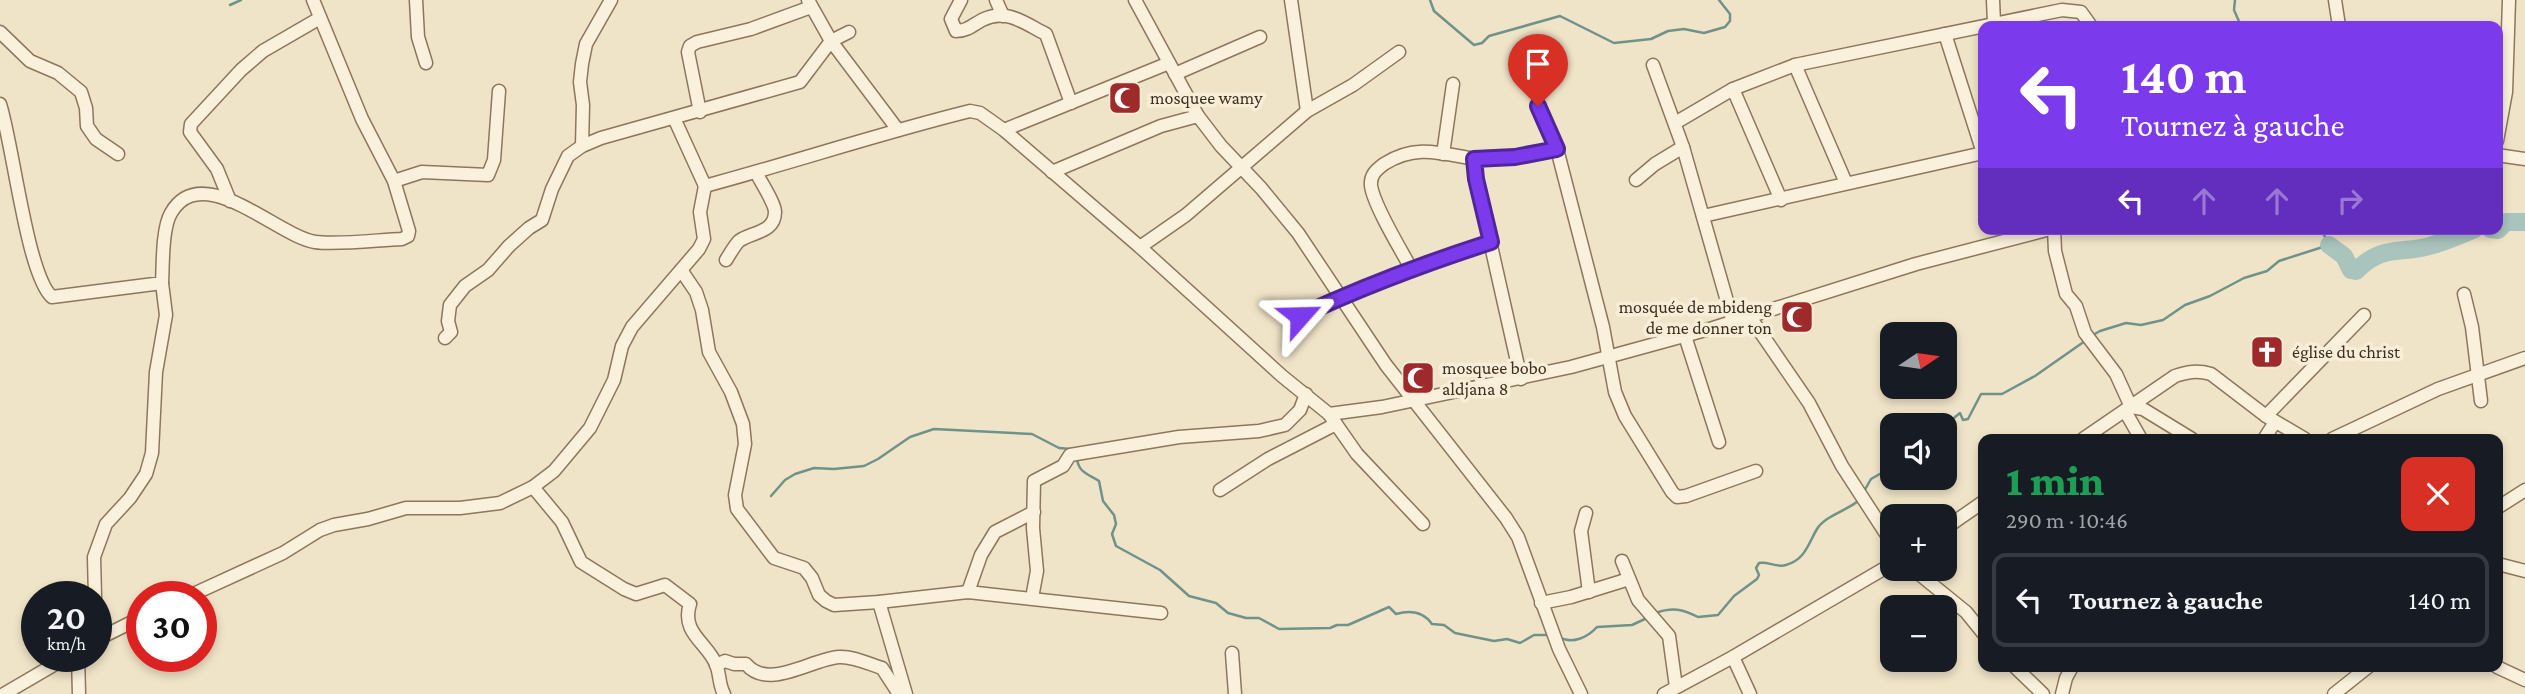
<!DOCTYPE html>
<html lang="fr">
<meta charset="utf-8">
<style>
:root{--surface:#171b24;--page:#242831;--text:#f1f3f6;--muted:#9ea1a6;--line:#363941}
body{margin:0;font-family:"Crimson Pro",serif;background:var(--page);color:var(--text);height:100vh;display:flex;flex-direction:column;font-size:26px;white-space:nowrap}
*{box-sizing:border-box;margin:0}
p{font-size:23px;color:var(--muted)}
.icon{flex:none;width:38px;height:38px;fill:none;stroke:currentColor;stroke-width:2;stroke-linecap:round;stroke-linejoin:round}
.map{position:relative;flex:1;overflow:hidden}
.drawer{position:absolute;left:1978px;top:434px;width:525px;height:238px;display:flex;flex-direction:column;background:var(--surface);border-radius:14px;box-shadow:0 4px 10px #0003}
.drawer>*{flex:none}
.guide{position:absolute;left:1978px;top:21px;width:525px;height:214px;border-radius:14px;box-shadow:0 4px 10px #0003;background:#7c3aed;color:#fff;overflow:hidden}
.needle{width:46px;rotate:77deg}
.fabs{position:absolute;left:1880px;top:322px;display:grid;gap:14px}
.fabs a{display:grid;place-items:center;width:77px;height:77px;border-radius:14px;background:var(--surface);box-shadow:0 4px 10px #0003;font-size:35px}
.speed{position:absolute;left:21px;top:581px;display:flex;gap:14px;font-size:35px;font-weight:700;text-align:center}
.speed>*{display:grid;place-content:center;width:91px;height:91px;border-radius:50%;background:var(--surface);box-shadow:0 4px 10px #0003;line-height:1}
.speed small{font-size:18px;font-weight:400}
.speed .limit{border:10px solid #d22;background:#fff;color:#111}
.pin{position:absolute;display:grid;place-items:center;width:60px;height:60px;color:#fff;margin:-72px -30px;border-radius:50% 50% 50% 0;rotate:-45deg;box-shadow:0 0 7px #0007}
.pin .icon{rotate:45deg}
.me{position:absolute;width:77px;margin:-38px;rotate:65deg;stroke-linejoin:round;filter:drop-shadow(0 0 5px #0008)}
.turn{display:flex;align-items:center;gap:24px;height:147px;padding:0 28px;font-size:32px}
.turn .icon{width:91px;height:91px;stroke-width:2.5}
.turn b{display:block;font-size:49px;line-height:60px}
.lanes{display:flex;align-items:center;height:66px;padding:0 28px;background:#0003;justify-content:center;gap:35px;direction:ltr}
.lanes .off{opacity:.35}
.round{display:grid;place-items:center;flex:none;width:74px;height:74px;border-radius:14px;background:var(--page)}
.summary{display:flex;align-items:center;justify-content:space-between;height:119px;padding:0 28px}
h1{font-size:42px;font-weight:800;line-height:52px;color:#1e9e55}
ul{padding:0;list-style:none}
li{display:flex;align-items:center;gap:21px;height:94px;margin:0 14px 10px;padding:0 14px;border:4px solid var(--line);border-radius:14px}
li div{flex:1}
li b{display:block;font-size:26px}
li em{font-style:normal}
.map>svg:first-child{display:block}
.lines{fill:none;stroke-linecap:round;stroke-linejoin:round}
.stream{stroke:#6f938a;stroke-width:2.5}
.river{stroke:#a9c4bc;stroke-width:18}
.minor-casing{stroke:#8d765c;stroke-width:15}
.minor{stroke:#faf1dc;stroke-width:12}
.route-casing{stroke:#51269a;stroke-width:18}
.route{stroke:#7c3aed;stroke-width:12}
.labels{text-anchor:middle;stroke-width:7;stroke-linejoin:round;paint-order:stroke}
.poi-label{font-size:18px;fill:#3d2e20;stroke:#f7eed8;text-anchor:start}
</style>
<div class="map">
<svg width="2525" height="694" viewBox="0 0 2525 694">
<rect width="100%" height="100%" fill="#f0e4c8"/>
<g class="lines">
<g class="stream">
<polyline points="1430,0 1434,11 1474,45 1482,43 1489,36 1560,16 1614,43 1651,39 1668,31 1684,29 1704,33 1725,27 1730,21 1730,14 1719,0"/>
<polyline points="2235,0 2234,10 2241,26"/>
<polyline points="230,5 241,0"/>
<polyline points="2093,335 2100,331 2126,323 2141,325 2163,320 2185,305 2210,296 2244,278 2267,271 2279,261 2329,245 2321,229"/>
<polyline points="1944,426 1960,413 1963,420 1968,419 1981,394 2002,394 2035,376 2085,341"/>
<path d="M1077,458C1078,473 1089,474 1099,481L1103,501L1114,515L1116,524L1112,534L1116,546L1160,570L1189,596L1216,603L1228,613L1246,618H1259L1279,629L1330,628L1337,625H1348L1389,607L1396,614C1410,610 1423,611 1432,624L1444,625L1455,633L1494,641L1507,639L1520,643L1534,635H1549"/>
<polyline points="1863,493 1871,479 1885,471 1892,464"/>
<polyline points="771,496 785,480 795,474 814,468 834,469 864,466 878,459 910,437 934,429 1032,434 1059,448 1071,449"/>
<path d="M1655,613C1673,607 1682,609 1698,617L1718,615L1734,596L1757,579L1759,575L1756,568L1759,563C1768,561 1776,568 1786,565C1805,560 1808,544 1817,529C1825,516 1846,511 1858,501"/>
<path d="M1559,637C1572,645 1588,637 1597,627L1632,625L1647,618"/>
</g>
<g class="river">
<polyline points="2490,229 2498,230 2506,222 2525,222"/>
<path d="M2329,245L2344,256L2351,270L2356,271C2383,243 2403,255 2433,245C2447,241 2461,235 2475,229"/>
</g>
<defs>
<g id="minor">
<polyline points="416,0 418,37 426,63"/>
<polyline points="808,0 831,41 898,130"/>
<path d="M961,0L951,19L956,31C967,31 973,25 982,20C1007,8 1024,23 1046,34L1071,103"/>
<polyline points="996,0 1003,16"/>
<polyline points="1135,0 1198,116 1221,146 1261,188 1298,233 1386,365 1506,518 1518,537 1559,649 1581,694"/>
<polyline points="1291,0 1307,111"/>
<polyline points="1993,0 1994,23"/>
<polyline points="2335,0 2339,26"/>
<polyline points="0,32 30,61 58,73 81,92 86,108 87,126 96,139 118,154"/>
<polyline points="1945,34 1983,153"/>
<polyline points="1653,65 1683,147 1733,322"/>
<polyline points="1795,65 1846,183"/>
<polyline points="1175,74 1260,37"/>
<polyline points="1733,89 1781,200"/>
<path d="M0,104C13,144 27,275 52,297L162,283C163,265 162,228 171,213C202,159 277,236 315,242C337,245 378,240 402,239L408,236L409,231L394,181L362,119L313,0"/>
<polyline points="1538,106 1557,149 1603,327 1615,392 1625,416 1672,492 1677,497 1686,496 1756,471"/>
<polyline points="700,112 688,52 690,46 697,42 751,29 811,7"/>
<polyline points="674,118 705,186"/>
<polyline points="1675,123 1733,89 1795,65 2062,10 2081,12 2091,26"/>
<polyline points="1004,130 1169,63"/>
<polyline points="2497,141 2506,92 2509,0"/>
<polyline points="582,146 583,105 580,82 582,64 586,44 611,0"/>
<polyline points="1443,154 1453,84"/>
<polyline points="2497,155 2525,159"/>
<polyline points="1474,159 1515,157 1557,149"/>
<polyline points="1052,172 1161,126 1198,116"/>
<polyline points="1636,180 1655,164 1683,147"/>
<polyline points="394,181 422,172 488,175 494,160 499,91"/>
<polyline points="230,201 217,169 190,132 191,124 241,70 263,51 320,18"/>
<polyline points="1703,216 1983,153"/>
<polyline points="2054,229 2055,251 2066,294 2076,306 2085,333 2116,374 2131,407 2143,409 2192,439"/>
<polyline points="1140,247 1186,215 1307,111 1353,85 1399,52"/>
<path d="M726,260C730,254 734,246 739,241C751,232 775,233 775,212C775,203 760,181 756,172"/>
<polyline points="681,270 696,292 702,310 709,352 731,392 743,424 745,444 735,495 737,509 774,558 804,568 812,578 819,595 826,601 834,605 879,602 968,592 1161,613"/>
<path d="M1412,270C1401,250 1374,206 1371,186C1370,175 1376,170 1384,164C1415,144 1440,153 1474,159L1476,179L1521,379"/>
<polyline points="2464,294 2472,327 2481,401"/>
<path d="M1300,316C1362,287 1426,263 1491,242"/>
<polyline points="1750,317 1809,403 1842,466 1892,543"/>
<polyline points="1685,336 1719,442"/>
<polyline points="445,338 451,332 448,321 450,305 465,286 488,270 509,246 529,228 542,220 552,189 568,156 582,146 601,138 800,82 831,41 849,32"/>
<polyline points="2125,411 2141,439"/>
<polyline points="1329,414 1357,454 1423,524"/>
<polyline points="2266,416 2364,315"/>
<path d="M2083,439L2175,376C2187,372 2197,370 2211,374L2266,416L2305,439"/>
<polyline points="2264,439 2275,422"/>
<polyline points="2332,439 2438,389 2525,358"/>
<path d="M533,487L562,522L581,562L624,589L636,594L665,585L690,604C680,634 710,644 717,667C720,676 719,685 724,694"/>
<polyline points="1220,490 1268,459 1336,424"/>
<polyline points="2497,508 2525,490"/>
<polyline points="1586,513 1581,531 1589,592"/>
<polyline points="1944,529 1983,502"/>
<polyline points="1622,561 1638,600 1669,636 1676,687"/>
<polyline points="2498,564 2525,571"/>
<polyline points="1913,569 1966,612 1983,633"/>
<polyline points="968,592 981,555 995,532 1034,512"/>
<polyline points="95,597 94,557 106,524 130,498 146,474 152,453 156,372 166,315 162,283"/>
<path d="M187,597L283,553L320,530L334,525L368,519L406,508H460L500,503L533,487L554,471L590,428L614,380L622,346L632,327L699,249L704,239L700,212L705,186C794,162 881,133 970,111L980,113L1004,130L1140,247L1282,376L1329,414L1382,407L1571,367L1713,328L1916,264L2050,229"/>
<polyline points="1032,598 1037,571 1033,528 1034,481 1063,466 1070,455 1179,437 1259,431 1285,425 1300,410 1306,394"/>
<polyline points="879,602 906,694"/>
<polyline points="1541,603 1571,597 1629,579"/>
<polyline points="96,640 142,617"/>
<polyline points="1232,653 1235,694"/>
<polyline points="78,656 79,694"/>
<polyline points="1733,657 1750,694"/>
<path d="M716,665L725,661L734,664H746C768,691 811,659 839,657C853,656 869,664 882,668L899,694"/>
<polyline points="2015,667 2043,694"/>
<polyline points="2497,667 2525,680"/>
<polyline points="4,694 69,656"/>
<polyline points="1664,694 1733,657 1892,564"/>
<polyline points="2062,694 2066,678 2072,667"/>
<polyline points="2334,694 2368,667"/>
</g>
</defs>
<use href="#minor" class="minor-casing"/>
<use href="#minor" class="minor"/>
</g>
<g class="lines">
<defs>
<path id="route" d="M1300,316C1362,287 1426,263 1491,242L1476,179L1474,159L1515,157L1557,149L1538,106"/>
</defs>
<use href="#route" class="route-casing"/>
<use href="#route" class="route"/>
</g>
<defs>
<symbol id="mosque-square" viewBox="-11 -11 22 22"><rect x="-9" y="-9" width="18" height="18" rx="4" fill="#9e2a2b" stroke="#f7eed8"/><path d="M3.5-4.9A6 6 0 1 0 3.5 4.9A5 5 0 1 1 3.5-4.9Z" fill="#fff"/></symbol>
<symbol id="church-square" viewBox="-11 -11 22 22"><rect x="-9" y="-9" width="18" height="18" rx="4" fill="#9e2a2b" stroke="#f7eed8"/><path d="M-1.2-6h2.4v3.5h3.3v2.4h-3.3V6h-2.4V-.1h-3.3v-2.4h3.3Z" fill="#fff"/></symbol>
</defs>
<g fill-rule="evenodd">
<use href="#mosque-square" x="1106" y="79" width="38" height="38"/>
<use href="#mosque-square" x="1778" y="298" width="38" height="38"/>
<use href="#church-square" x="2248" y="333" width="38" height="38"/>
<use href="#mosque-square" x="1399" y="359" width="38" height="38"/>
</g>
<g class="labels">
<g class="poi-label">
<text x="1150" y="104">mosquee wamy</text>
<text x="1772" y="313" text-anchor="end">mosquée de mbideng<tspan x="1772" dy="21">de me donner ton</tspan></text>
<text x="2292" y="358">église du christ</text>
<text x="1442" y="374">mosquee bobo<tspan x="1442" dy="21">aldjana 8</tspan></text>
</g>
</g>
</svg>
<div class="fabs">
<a><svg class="needle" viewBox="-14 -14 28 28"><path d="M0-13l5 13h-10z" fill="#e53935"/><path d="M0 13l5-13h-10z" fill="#9ea1a6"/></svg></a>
<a><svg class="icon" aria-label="sound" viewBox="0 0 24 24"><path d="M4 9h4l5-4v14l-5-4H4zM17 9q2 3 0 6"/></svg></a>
<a>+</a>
<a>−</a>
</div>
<div class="speed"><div>20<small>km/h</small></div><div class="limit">30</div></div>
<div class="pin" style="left:1538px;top:106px;background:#d93025"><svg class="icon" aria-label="arrive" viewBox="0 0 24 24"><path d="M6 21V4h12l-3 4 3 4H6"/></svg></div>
<svg class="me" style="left:1300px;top:316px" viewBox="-20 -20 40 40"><path d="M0-17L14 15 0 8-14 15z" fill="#7c3aed" stroke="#fff" stroke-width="4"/></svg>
<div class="guide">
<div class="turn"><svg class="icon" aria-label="left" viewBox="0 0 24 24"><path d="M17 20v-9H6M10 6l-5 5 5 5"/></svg><div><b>140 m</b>Tournez à gauche</div></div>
<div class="lanes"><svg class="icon" aria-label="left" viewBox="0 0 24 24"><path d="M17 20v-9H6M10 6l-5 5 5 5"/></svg><svg class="icon off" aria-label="ahead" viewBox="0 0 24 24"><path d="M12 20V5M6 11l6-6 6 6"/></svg><svg class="icon off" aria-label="ahead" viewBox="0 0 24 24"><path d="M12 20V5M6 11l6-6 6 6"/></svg><svg class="icon off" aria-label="right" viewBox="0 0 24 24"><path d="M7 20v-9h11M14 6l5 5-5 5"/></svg></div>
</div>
<section class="drawer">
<div class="summary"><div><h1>1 min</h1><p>290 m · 10:46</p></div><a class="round" style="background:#d93025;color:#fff"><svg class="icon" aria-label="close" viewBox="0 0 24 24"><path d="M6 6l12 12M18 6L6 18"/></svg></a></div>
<ul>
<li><svg class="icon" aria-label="left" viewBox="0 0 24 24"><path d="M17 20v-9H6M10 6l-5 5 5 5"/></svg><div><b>Tournez à gauche</b></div><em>140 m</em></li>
</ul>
</section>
</div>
